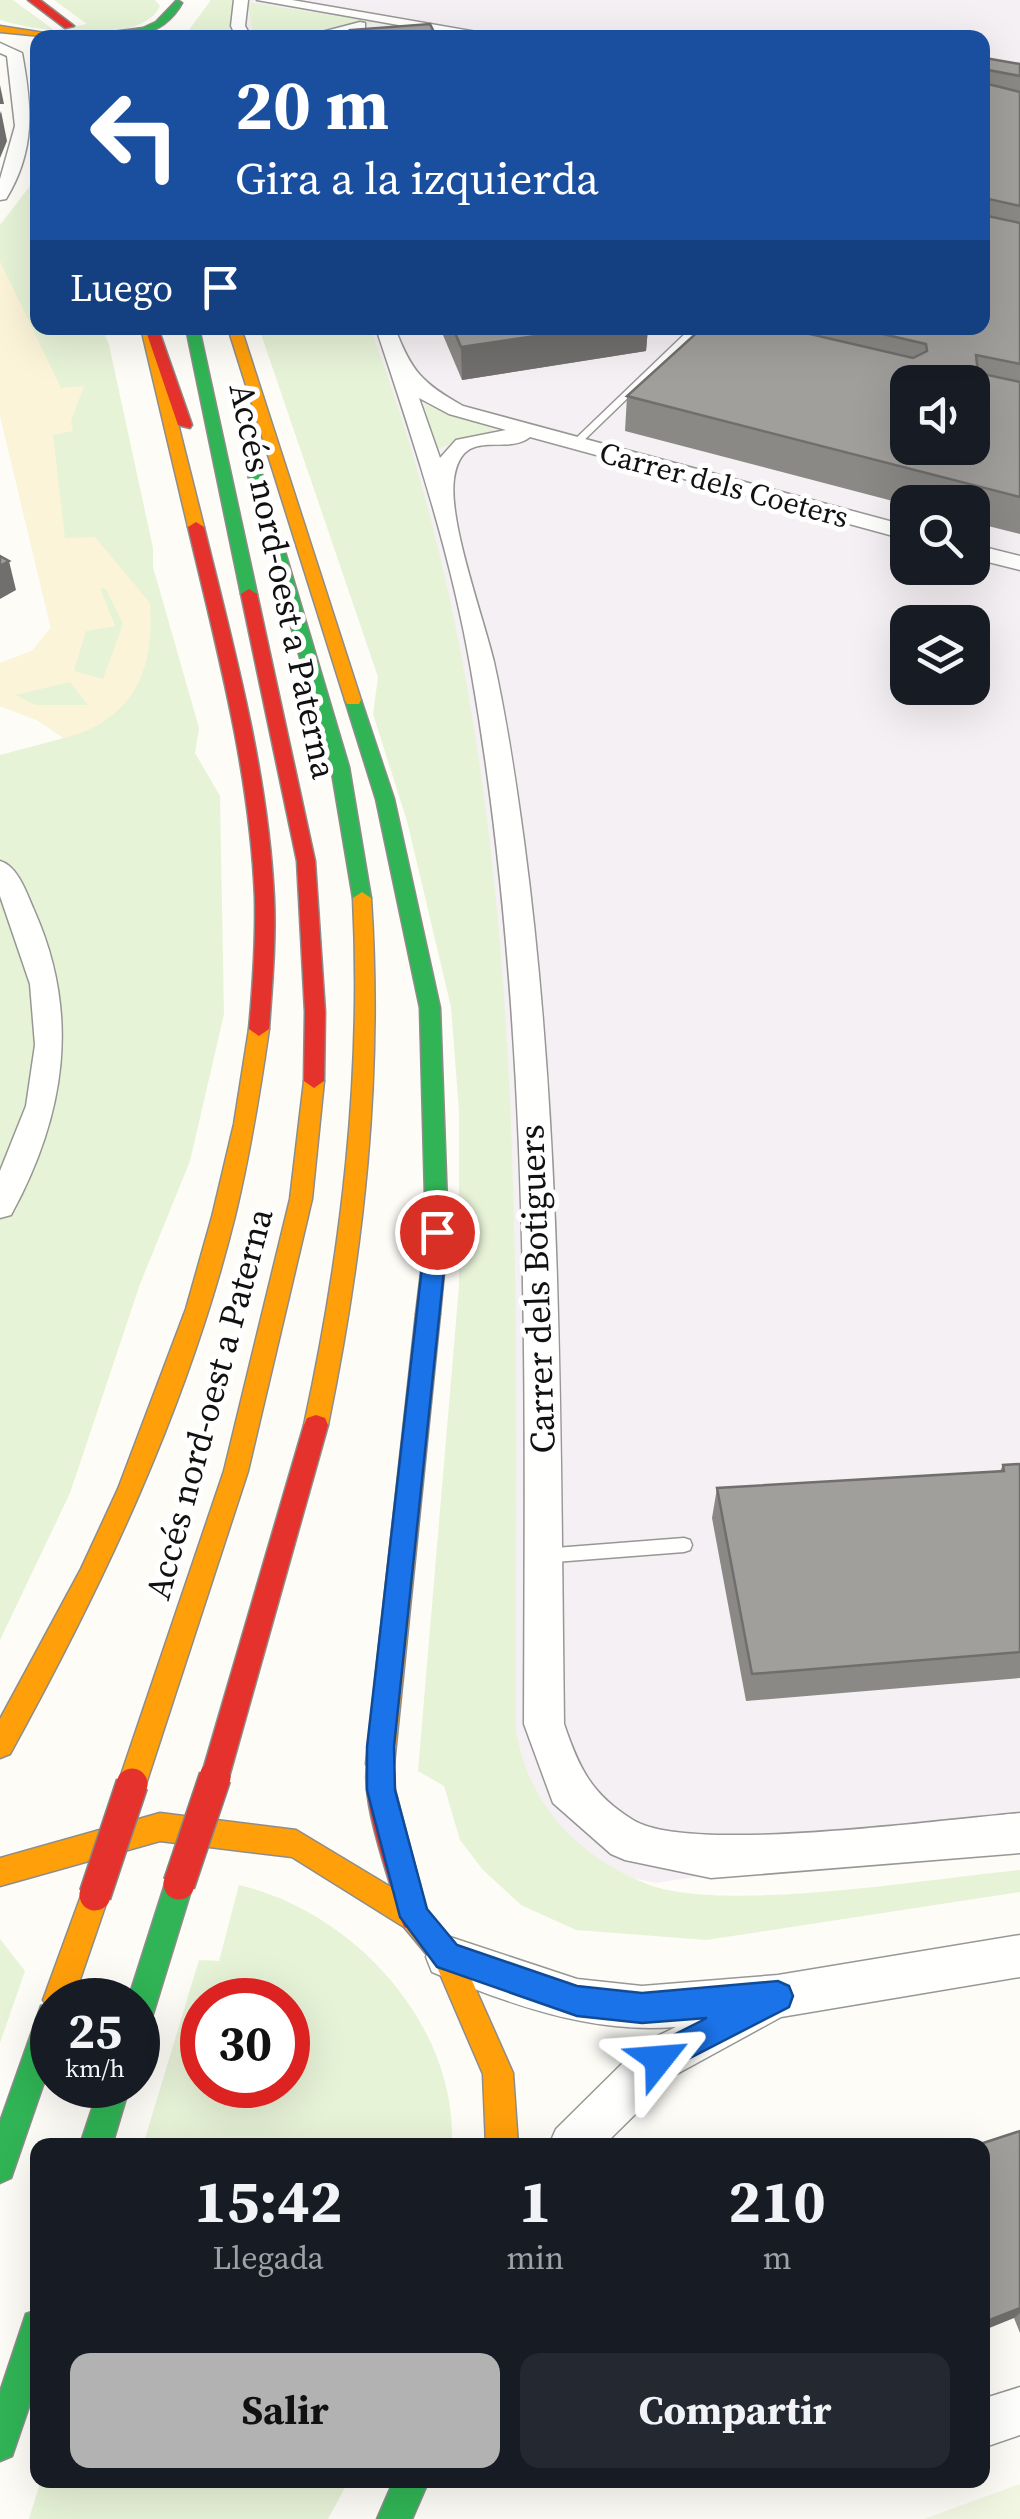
<!DOCTYPE html>
<html lang="es">
<meta charset="utf-8">
<style>
:root{--surface:#171b24;--page:#242831;--text:#f1f3f6;--muted:#9ea1a6;--accent:#b2b2b3}
body{margin:0;font-family:"Source Serif 4",serif;background:var(--page);color:var(--text);height:100vh;display:flex;flex-direction:column;font-size:38px;white-space:nowrap}
*{box-sizing:border-box;margin:0}
p{font-size:32px;color:var(--muted)}
.icon{flex:none;width:55px;height:55px;fill:none;stroke:currentColor;stroke-width:2;stroke-linecap:round;stroke-linejoin:round}
.map{position:relative;flex:1;overflow:hidden}
.drawer{position:absolute;left:30px;top:2138px;width:960px;height:350px;display:flex;flex-direction:column;background:var(--surface);border-radius:20px;box-shadow:0 10px 40px #0002}
.drawer>*{flex:none}
.hud{position:absolute;left:30px;top:30px;width:960px;height:305px;border-radius:20px;box-shadow:0 10px 40px #0002;background:#1a4fa0;color:#fff;overflow:hidden}
.fabs{position:absolute;left:890px;top:365px;display:grid;gap:20px}
.fabs a{display:grid;place-items:center;width:100px;height:100px;border-radius:20px;background:var(--surface);box-shadow:0 10px 40px #0002;font-size:50px}
.speed{position:absolute;left:30px;top:1978px;display:flex;gap:20px;font-size:50px;font-weight:700;text-align:center}
.speed>*{display:grid;place-content:center;width:130px;height:130px;border-radius:50%;background:var(--surface);box-shadow:0 10px 40px #0002;line-height:1}
.speed small{font-size:25px;font-weight:400}
.speed .limit{border:15px solid #d22;background:#fff;color:#111}
.pin{position:absolute;display:grid;place-items:center;width:85px;height:85px;color:#fff;margin:-42px;border:5px solid #fff;border-radius:50%;box-shadow:0 2px 10px #0007}
.me{position:absolute;width:110px;margin:-55px;rotate:62deg;stroke-linejoin:round;filter:drop-shadow(0 0 8px #0008)}
.turn{display:flex;align-items:center;gap:35px;height:210px;padding:0 40px;font-size:45px}
.turn .icon{width:130px;height:130px;stroke-width:2.5}
.turn b{display:block;font-size:70px;line-height:85px}
.then{display:flex;align-items:center;height:95px;padding:0 40px;background:#0003;gap:20px;font-size:38px}
.eta{display:flex;justify-content:space-evenly;align-items:center;height:170px;text-align:center}
.eta b{font-size:60px;font-weight:700;line-height:70px}
.action{display:flex;gap:20px;margin-top:auto;padding:20px 40px}
.action a{flex:1;height:115px;border-radius:20px;background:var(--accent);color:#111;font-size:40px;font-weight:700;line-height:115px;text-align:center}
.action a+a{background:var(--page);color:var(--text)}
.map>svg:first-child{display:block}
.industrial{fill:#f5f0f3;fill-rule:evenodd}
.green{fill:#e7f3d7;fill-rule:evenodd}
.sand{fill:#fcf4d9;fill-rule:evenodd}
.pitch{fill:#f0f6e1}
.lines{fill:none;stroke-linecap:round;stroke-linejoin:round}
.lane-casing{stroke:#979795;stroke-width:3}
.street-casing{stroke:#979795;stroke-width:3}
.fast-casing{stroke:#8e8d8b;stroke-width:3}
.slow-casing{stroke:#8e8d8b;stroke-width:3}
.jam-casing{stroke:#8e8d8b;stroke-width:3}
.lane{fill:#fffffe;fill-rule:evenodd}
.street{fill:#fffffe;fill-rule:evenodd}
.fast{fill:#30b455;fill-rule:evenodd}
.slow{fill:#ff9f0a;fill-rule:evenodd}
.jam{fill:#e5322d;fill-rule:evenodd}
.jam-bridge-casing{stroke:#858482;stroke-width:34;stroke-linecap:butt}
.jam-bridge{stroke:#e5322d;stroke-width:31}
.wall{fill:#8a8986}
.shaded-wall{fill:#716f6d}
.building{fill:#a19f9c;stroke:#716f6d;stroke-width:2.5;fill-rule:evenodd}
.route{fill:#1a73e8;stroke:#114b97;stroke-width:2.5}
.labels{text-anchor:middle;stroke-width:10;stroke-linejoin:round;paint-order:stroke}
.far-street-label{font-size:30px;fill:#111;stroke:#fff}
.street-label{font-size:35px;fill:#111;stroke:#fff}
</style>
<div class="map">
<svg width="1020" height="2519" viewBox="0 0 1020 2519">
<rect width="100%" height="100%" fill="#fdfcf7"/>
<path class="industrial" d="M217,0H1020V1826L656,1883L475,1845L470,958L341,328H982V38H213ZM908,382H972V448H908ZM908,502H972V568H908ZM908,622H972V688H908Z"/>
<g class="green">
<path d="M0,0H13L54,30L87,24L54,0H155L160,6C141,47 35,31 0,20Z"/>
<polygon points="211,0 233,0 232,26 237,37 183,38"/>
<polygon points="248,2 266,5 376,22 298,37 253,37"/>
<polygon points="37,177 38,328 102,328 109,345 153,548 153,567 199,728 195,753 220,796 224,1014 190,1161 140,1284 70,1493 0,1640 0,755 64,738 37,720 0,706 0,663 32,651 51,628 0,415 0,225"/>
<path d="M259,328H370C539,772 514,1262 516,1730C528,1804 577,1856 647,1884C722,1914 933,1878 1020,1870V1892L706,1940L576,1930L521,1905L483,1870L460,1840L444,1786L418,1771L459,1286V1111L451,1007L407,821L373,714L378,677Z"/>
<polygon points="424,404 495,430 436,449"/>
<path d="M239,1885C352,1911 457,2023 452,2145H143L199,1960L219,1961ZM202,2000H288V2085H202Z"/>
<polygon points="0,1939 25,1971 0,2043"/>
<polygon points="41,2480 349,2480 328,2519 29,2519"/>
</g>
<path class="sand" d="M0,261L61,388L84,386L71,421L73,431L53,435L65,538L95,537L150,603C155,671 133,720 65,738L37,720L0,706V663L32,651L51,628L0,415ZM100,588L106,589L123,624L103,679L74,671L86,631L115,626ZM70,682L88,705H35L15,695Z"/>
<polygon class="pitch" points="1020,2484 1020,2519 924,2519"/>
<g class="lines">
<defs>
<g id="lane">
<polygon points="691,328 700,328 577,447 571,447 571,443"/>
<polygon points="684,1538 690,1540 692,1545 690,1550 684,1552 542,1563 536,1561 534,1556 536,1551 542,1549"/>
</g>
<g id="street">
<polygon points="234,0 248,0 245,26 252,38 237,38 231,26"/>
<polygon points="257,0 292,0 511,38 472,38"/>
<polygon points="360,22 365,23 365,29 329,38 299,38"/>
<path d="M0,43L22,53C32,107 36,150 6,199L0,200V179L15,126L7,56L0,53Z"/>
<path d="M376,328H395C411,371 422,383 463,406L908,526V540L530,437C505,457 462,424 454,479C448,521 483,616 494,662C507,721 516,782 524,841C563,1133 560,1430 564,1724C579,1768 591,1794 633,1820C688,1855 945,1819 1020,1813V1853L711,1878L625,1860L611,1854L553,1803L524,1724C525,1372 532,1018 471,670C451,553 413,440 376,328ZM419,398L449,414L506,430L456,440L440,458Z"/>
<polygon points="972,544 1020,556 1020,570 972,558"/>
<path d="M0,861C18,866 27,894 34,910C81,1015 65,1116 11,1215L0,1218V1171L26,1106L35,1045L30,984L0,896Z"/>
<path d="M1020,1935V1977L781,2017L675,2075L604,2145H549L556,2129L643,2043L676,2027C591,2034 509,2004 432,1972L426,1957L432,1942L447,1936L577,1979L642,1986L778,1975Z"/>
<polygon points="1020,2387 1020,2435 982,2448 982,2399"/>
</g>
<g id="fast">
<path d="M177,0L182,3C158,46 110,38 67,38L143,28L156,22Z"/>
<polygon points="186,328 199,328 257,594 249,599 241,594"/>
<polygon points="254,467 261,471 349,767 371,898 362,904 353,898 331,767 247,471"/>
<polygon points="353,695 361,700 394,799 440,1008 448,1232 440,1314 436,1320 420,1320 416,1314 426,1232 420,1008 376,799 345,700"/>
<polygon points="179,1870 189,1874 193,1884 153,2014 149,2025 138,2029 138,2000 128,2000 165,1884 169,1874"/>
<polygon points="52,2002 52,2059 11,2178 0,2183 0,2122 41,2006"/>
<polygon points="100,2085 130,2085 112,2145 80,2145"/>
<polygon points="38,2310 38,2380 12,2456 0,2461 0,2392 26,2314"/>
<polygon points="394,2480 429,2480 412,2519 377,2519"/>
</g>
<g id="slow">
<polygon points="0,26 57,35 62,38 0,32"/>
<polygon points="141,328 154,328 204,527 201,530 188,527"/>
<polygon points="228,328 241,328 361,700 359,704 347,704 345,700"/>
<path d="M362,892L371,898C383,1077 364,1249 328,1425L325,1432L316,1435L307,1432L304,1425C342,1250 362,1077 353,898Z"/>
<path d="M259,1022L269,1029C260,1092 250,1154 235,1216C188,1406 104,1583 10,1754L0,1758V1719L81,1569L118,1489L186,1309L212,1217L234,1124L249,1029Z"/>
<polygon points="314,1074 324,1081 312,1199 248,1471 146,1784 142,1793 132,1797 122,1793 118,1784 224,1471 290,1199 304,1081"/>
<polygon points="428,1305 436,1308 440,1314 394,1764 390,1773 380,1777 370,1773 366,1764 416,1314 420,1308"/>
<polygon points="160,1813 296,1830 424,1907 457,1947 513,2073 518,2145 486,2145 483,2074 437,1967 404,1927 292,1857 160,1841 0,1886 0,1858"/>
<polygon points="95,1881 105,1885 109,1895 73,2000 52,2000 52,2013 43,2000 85,1885"/>
</g>
<g id="jam">
<polygon points="28,0 40,0 74,26 65,28"/>
<polygon points="145,328 158,328 192,425 190,428 178,425"/>
<path d="M196,522L204,527C234,649 268,772 274,898C276,942 272,985 269,1029L259,1036L249,1029C253,985 256,942 255,898C250,772 217,649 188,527Z"/>
<polygon points="249,589 257,594 315,861 325,1012 324,1081 314,1088 304,1081 305,1012 297,861 241,594"/>
<polygon points="316,1415 325,1418 328,1425 229,1777 225,1786 215,1790 205,1786 201,1777 304,1425 307,1418"/>
<path d="M380,1751L390,1755L395,1790L428,1917L424,1927L414,1931L404,1927L400,1917C390,1879 355,1789 370,1755Z"/>
</g>
</defs>
<use href="#lane" class="lane-casing"/>
<use href="#street" class="street-casing"/>
<use href="#fast" class="fast-casing"/>
<use href="#slow" class="slow-casing"/>
<use href="#jam" class="jam-casing"/>
<use href="#lane" class="lane"/>
<use href="#street" class="street"/>
<use href="#fast" class="fast"/>
<use href="#slow" class="slow"/>
<use href="#jam" class="jam"/>
<defs>
<g id="jam-bridge">
<polyline points="179,1884 215,1777"/>
<polyline points="95,1895 132,1784"/>
</g>
</defs>
<use href="#jam-bridge" class="jam-bridge-casing"/>
<use href="#jam-bridge" class="jam-bridge"/>
</g>
<g class="wall">
<polygon points="985,58 1020,64 1020,534 972,522 972,502 908,502 908,505 625,431 627,396 702,328 982,328"/>
<polygon points="440,328 648,328 646,351 462,380"/>
<polygon points="1020,1464 1020,1678 746,1701 712,1518 717,1488 1000,1471 1003,1465"/>
<polygon points="1020,2131 1020,2333 1014,2318"/>
</g>
<g class="shaded-wall">
<polygon points="0,85 4,104 0,104"/>
<polygon points="1,111 7,141 0,158 0,114"/>
<polygon points="591,328 648,328 646,351 462,380 461,347"/>
<polygon points="9,561 16,590 0,599 0,566"/>
<polygon points="1020,2308 1020,2313 1014,2318 982,2331 982,2323"/>
</g>
<g class="building">
<polygon points="430,24 437,38 353,38 350,30"/>
<path d="M985,58L1020,64V76L988,70L984,83L1020,92V206L989,199L984,203L987,216L1020,223V364L976,355L978,373L1020,382V497L627,396L702,328H784L913,358L927,351L926,344L857,328H982V62ZM908,382H972V448H908Z"/>
<polygon points="453,328 591,328 461,347"/>
<polygon points="0,556 9,561 0,566"/>
<polygon points="1020,1464 1020,1652 752,1674 717,1488 1004,1471 1003,1465"/>
<polygon points="1020,2131 1020,2308 982,2323 982,2145 977,2145"/>
</g>
<polygon class="route" points="437,1223 448,1232 394,1747 395,1790 427,1909 457,1945 577,1986 642,1993 778,1981 789,1986 793,1996 789,2007 659,2074 648,2070 643,2059 648,2048 707,2018 642,2023 577,2016 437,1967 400,1917 367,1790 367,1747 426,1232"/>
<g class="labels">
<g class="far-street-label">
<text transform="translate(724 485) rotate(15)" y="10">Carrer dels Coeters</text>
</g>
<g class="street-label">
<text transform="translate(283 581) rotate(78)" y="12">Accés nord-oest a Paterna</text>
<text transform="translate(537 1289) rotate(-92)" y="12">Carrer dels Botiguers</text>
<text transform="translate(209 1404) rotate(-75)" y="12">Accés nord-oest a Paterna</text>
</g>
</g>
</svg>
<div class="fabs">
<a><svg class="icon" aria-label="sound" viewBox="0 0 24 24"><path d="M4 9h4l5-4v14l-5-4H4zM17 9q2 3 0 6"/></svg></a>
<a><svg class="icon" aria-label="search" viewBox="0 0 24 24"><circle cx="10" cy="10" r="6"/><path d="M15 15l6 6"/></svg></a>
<a><svg class="icon" aria-label="layers" viewBox="0 0 24 24"><path d="M12 4l9 5-9 5-9-5zM3 14l9 5 9-5"/></svg></a>
</div>
<div class="speed"><div>25<small>km/h</small></div><div class="limit">30</div></div>
<div class="pin" style="left:437px;top:1232px;background:#d93025"><svg class="icon" aria-label="arrive" viewBox="0 0 24 24"><path d="M6 21V4h12l-3 4 3 4H6"/></svg></div>
<svg class="me" style="left:659px;top:2059px" viewBox="-20 -20 40 40"><path d="M0-17L14 15 0 8-14 15z" fill="#1a73e8" stroke="#fff" stroke-width="4"/></svg>
<div class="hud">
<div class="turn"><svg class="icon" aria-label="left" viewBox="0 0 24 24"><path d="M17 20v-9H6M10 6l-5 5 5 5"/></svg><div><b>20 m</b>Gira a la izquierda</div></div>
<div class="then">Luego<svg class="icon" aria-label="arrive" viewBox="0 0 24 24"><path d="M6 21V4h12l-3 4 3 4H6"/></svg></div>
</div>
<section class="drawer">
<div class="eta">
<div><b>15:42</b><p>Llegada</p></div>
<div><b>1</b><p>min</p></div>
<div><b>210</b><p>m</p></div>
</div>
<div class="action"><a>Salir</a><a>Compartir</a></div>
</section>
</div>
